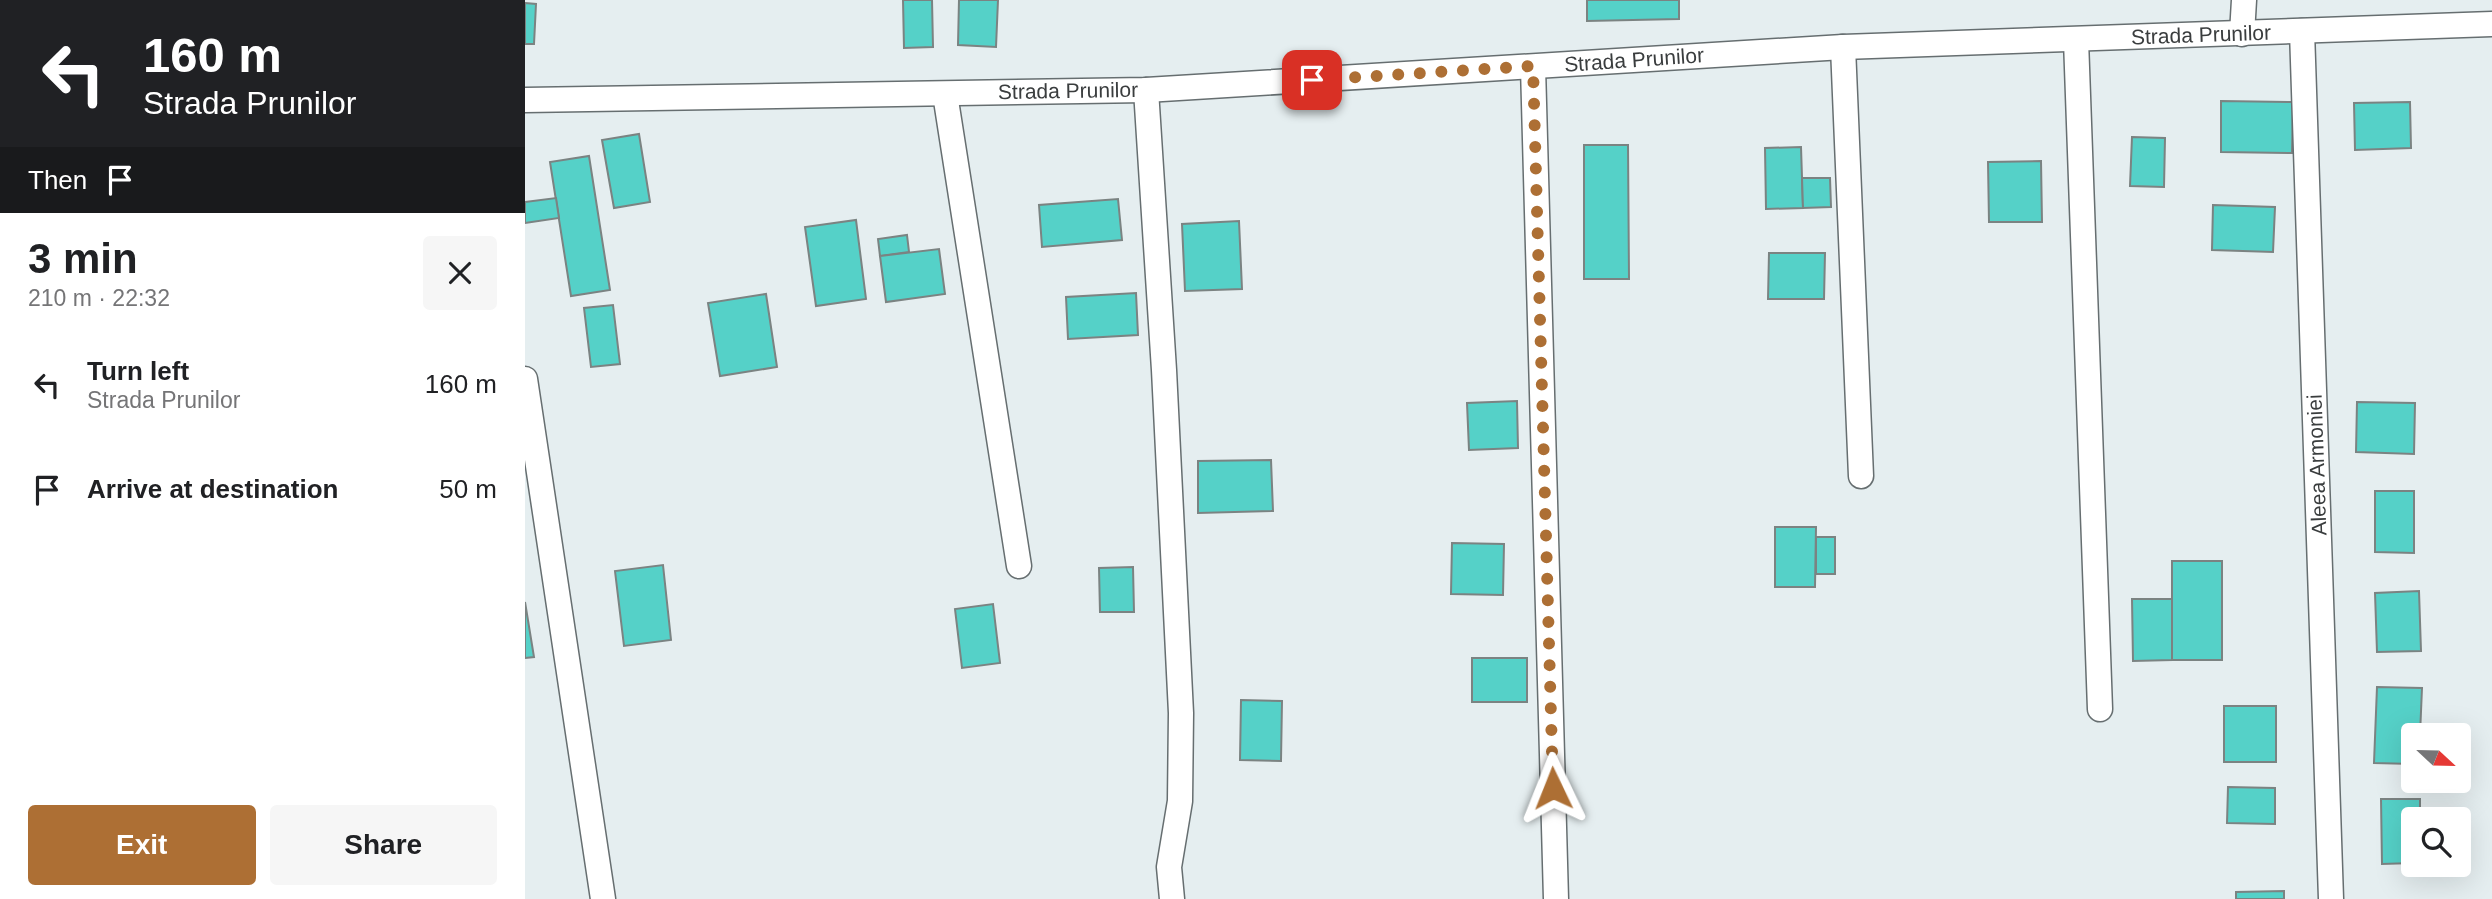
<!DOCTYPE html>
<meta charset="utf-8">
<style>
:root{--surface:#fff;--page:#f6f6f6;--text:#202124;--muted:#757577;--accent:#ad6f34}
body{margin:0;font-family:Helvetica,sans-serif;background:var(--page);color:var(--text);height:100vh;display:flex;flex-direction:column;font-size:26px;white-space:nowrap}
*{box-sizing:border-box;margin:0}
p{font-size:23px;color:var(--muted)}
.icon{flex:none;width:38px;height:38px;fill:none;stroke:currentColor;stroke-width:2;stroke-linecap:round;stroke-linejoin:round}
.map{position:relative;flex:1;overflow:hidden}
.panel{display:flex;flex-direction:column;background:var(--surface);width:525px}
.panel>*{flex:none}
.hud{background:#202124;color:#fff;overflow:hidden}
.needle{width:46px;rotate:112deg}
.controls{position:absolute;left:1876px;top:723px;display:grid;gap:14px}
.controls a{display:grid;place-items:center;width:70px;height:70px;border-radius:7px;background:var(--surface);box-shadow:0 7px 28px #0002;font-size:35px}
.pin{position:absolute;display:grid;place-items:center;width:60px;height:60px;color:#fff;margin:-30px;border-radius:14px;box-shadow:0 4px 10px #0006}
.me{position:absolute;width:77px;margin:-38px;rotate:358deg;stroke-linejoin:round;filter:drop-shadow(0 0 5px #0008)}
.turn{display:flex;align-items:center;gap:24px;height:147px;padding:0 28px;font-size:32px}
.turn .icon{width:91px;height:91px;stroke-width:2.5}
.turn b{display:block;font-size:49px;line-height:60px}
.then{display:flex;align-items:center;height:66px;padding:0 28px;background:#0003;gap:14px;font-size:26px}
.round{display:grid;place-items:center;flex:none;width:74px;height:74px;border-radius:7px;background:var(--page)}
.head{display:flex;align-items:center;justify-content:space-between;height:119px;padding:0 28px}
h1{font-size:42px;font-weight:700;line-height:52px}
.cta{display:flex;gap:14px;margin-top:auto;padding:14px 28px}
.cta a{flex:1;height:80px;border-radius:7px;background:var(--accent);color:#fff;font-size:28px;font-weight:700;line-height:80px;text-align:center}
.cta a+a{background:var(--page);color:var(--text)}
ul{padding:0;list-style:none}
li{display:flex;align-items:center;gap:21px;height:105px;padding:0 28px}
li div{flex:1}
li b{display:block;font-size:26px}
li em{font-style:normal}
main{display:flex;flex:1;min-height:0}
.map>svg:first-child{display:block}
.building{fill:#55d1c8;stroke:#7b8382;stroke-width:2}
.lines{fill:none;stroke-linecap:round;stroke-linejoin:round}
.street-casing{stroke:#666e70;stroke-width:27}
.street{stroke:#fff;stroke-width:24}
.route{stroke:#ad6f34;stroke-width:12;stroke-dasharray:0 21.6}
.labels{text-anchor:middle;stroke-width:5;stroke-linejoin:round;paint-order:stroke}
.street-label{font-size:21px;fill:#3a3d3e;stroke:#fff}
</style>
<main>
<section class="panel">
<div class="hud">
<div class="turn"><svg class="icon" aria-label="left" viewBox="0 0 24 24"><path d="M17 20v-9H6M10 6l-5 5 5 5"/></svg><div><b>160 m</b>Strada Prunilor</div></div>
<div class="then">Then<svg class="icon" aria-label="arrive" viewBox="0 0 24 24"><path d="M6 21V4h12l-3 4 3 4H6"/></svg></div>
</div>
<div class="head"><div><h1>3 min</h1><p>210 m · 22:32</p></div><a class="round"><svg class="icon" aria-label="close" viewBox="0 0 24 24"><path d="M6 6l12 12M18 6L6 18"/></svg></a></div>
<ul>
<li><svg class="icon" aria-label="left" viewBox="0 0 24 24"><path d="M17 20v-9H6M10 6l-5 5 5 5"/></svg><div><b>Turn left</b><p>Strada Prunilor</p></div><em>160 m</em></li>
<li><svg class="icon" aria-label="arrive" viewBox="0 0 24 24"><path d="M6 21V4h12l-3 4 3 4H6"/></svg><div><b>Arrive at destination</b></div><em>50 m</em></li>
</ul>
<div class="cta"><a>Exit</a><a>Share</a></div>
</section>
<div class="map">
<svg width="1967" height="899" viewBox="0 0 1967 899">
<rect width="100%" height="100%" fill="#e5eef0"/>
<g class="building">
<polygon points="378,0 407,0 408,47 379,48"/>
<polygon points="434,0 473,0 471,47 433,45"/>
<polygon points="1062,0 1154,0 1154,19 1062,21"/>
<polygon points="0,3 11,4 9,44 0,44"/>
<polygon points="1696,101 1768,102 1767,153 1696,152"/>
<polygon points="1885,102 1886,148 1830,150 1829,103"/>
<polygon points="114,134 125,202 89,208 77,140"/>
<polygon points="1607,137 1640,138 1639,187 1605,186"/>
<polygon points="1059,145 1103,145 1104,279 1059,279"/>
<polygon points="1276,147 1278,208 1241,209 1240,148"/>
<polygon points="64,156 85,290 46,296 25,162"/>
<polygon points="1516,161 1517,222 1464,222 1463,162"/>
<polygon points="1277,178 1305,178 1306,207 1278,208"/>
<polygon points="31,198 34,218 0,223 0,202"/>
<polygon points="593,199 597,240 517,247 514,205"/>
<polygon points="1688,205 1750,207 1748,252 1687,250"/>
<polygon points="331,220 341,299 291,306 280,227"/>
<polygon points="714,221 717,289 660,291 657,224"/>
<polygon points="382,235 384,252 355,256 353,239"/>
<polygon points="414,249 420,294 361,302 355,256"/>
<polygon points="1244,253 1300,253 1299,299 1243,299"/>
<polygon points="611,293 613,335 543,339 541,297"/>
<polygon points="241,294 252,367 195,376 183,303"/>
<polygon points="88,305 95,364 66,367 59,308"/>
<polygon points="992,401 993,448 944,450 942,403"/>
<polygon points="1832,402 1890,403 1889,454 1831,452"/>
<polygon points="746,460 748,511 673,513 673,461"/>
<polygon points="1850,491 1889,491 1889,553 1850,552"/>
<polygon points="1250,527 1291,527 1290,587 1250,587"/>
<rect x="1291" y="537" width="19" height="37"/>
<polygon points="927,543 979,544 978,595 926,594"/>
<rect x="1647" y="561" width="50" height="99"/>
<polygon points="138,565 146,640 99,646 90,571"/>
<polygon points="608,567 609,612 575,612 574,568"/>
<polygon points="1894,591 1896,651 1852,652 1850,593"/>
<polygon points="1607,599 1647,599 1647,660 1608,661"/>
<polygon points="0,602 9,657 0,658"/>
<polygon points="468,604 475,663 437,668 430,609"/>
<rect x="947" y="658" width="55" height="44"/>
<polygon points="1852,687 1897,688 1895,735 1888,735 1888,764 1849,763"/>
<polygon points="716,700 757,701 756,761 715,760"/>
<rect x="1699" y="706" width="52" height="56"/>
<polygon points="1703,787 1750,788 1750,824 1702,823"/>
<polygon points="1856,799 1895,799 1895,819 1888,819 1888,863 1857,864"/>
<polygon points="1759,891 1759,899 1711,899 1711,892"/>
</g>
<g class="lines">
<defs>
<g id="street">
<polyline points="1777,31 1806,899"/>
<polyline points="1717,34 1719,0"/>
<polyline points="1551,40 1575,709"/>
<polyline points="1318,47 1336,476"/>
<polyline points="1008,67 1031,899"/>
<polyline points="621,90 639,370 656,713 655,801 644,867 647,899"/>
<polyline points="420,94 494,566"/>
<polyline points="0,100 621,90 1318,47 1967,24"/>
<polyline points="0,379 78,899"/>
</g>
</defs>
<use href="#street" class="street-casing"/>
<use href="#street" class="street"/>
</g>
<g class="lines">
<polyline class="route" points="787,80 1008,66 1028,788"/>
</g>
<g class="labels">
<g class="street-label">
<text transform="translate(1676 35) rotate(-2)" y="7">Strada Prunilor</text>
<text transform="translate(1109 60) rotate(-4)" y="7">Strada Prunilor</text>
<text transform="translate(543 91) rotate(-1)" y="7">Strada Prunilor</text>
<text transform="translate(1792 465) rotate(-92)" y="7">Aleea Armoniei</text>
</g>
</g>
</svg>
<div class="controls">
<a><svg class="needle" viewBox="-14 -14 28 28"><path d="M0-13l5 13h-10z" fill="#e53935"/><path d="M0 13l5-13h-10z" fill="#757577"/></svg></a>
<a><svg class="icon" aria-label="search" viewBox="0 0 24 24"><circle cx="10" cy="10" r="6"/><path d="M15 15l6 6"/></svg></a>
</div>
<div class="pin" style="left:787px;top:80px;background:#d93025"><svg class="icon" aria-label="arrive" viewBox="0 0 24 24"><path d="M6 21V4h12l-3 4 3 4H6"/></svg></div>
<svg class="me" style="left:1028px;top:788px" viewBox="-20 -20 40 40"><path d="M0-17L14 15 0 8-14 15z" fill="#ad6f34" stroke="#fff" stroke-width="4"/></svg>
</div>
</main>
